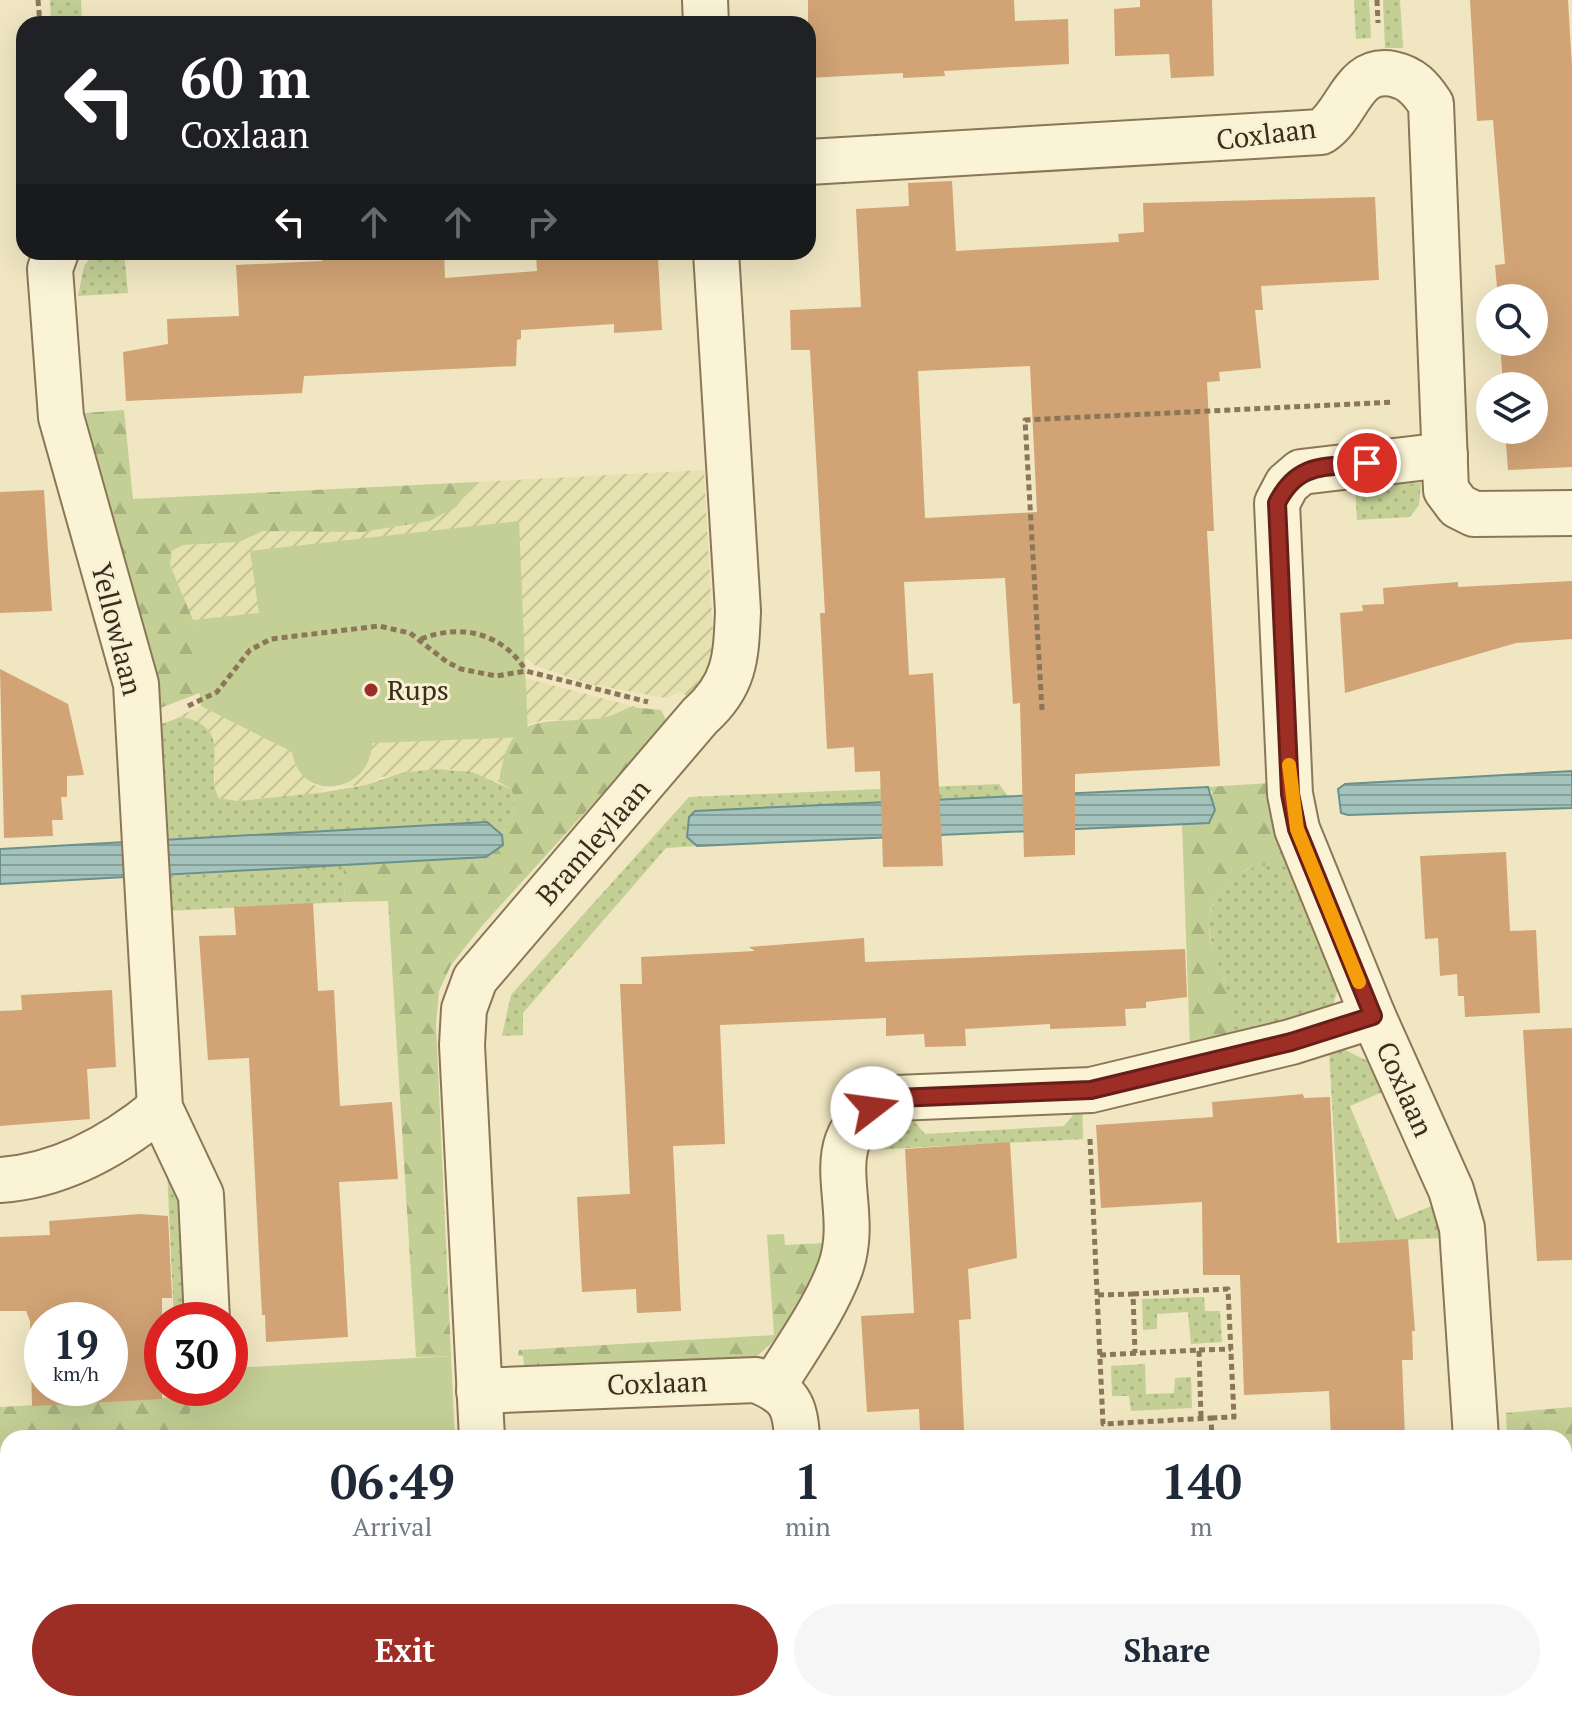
<!DOCTYPE html>
<style>
:root{--surface:#fff;--page:#f6f6f7;--text:#1f2937;--muted:#747a83;--accent:#9d2e25}
body{margin:0;font-family:"PT Serif",serif;background:var(--page);color:var(--text);height:100vh;display:flex;flex-direction:column;font-size:30px;white-space:nowrap}
*{box-sizing:border-box;margin:0}
p{font-size:26px;color:var(--muted)}
.icon{flex:none;width:44px;height:44px;fill:none;stroke:currentColor;stroke-width:2;stroke-linecap:round;stroke-linejoin:round}
.map{position:relative;flex:1;overflow:hidden}
.panel{position:absolute;left:0px;top:1430px;width:1572px;height:282px;display:flex;flex-direction:column;background:var(--surface);border-radius:24px 24px 0 0;box-shadow:0 8px 32px #0002}
.panel>*{flex:none}
.hud{position:absolute;left:16px;top:16px;width:800px;height:244px;border-radius:24px;box-shadow:0 8px 32px #0002;background:#202124;color:#fff;overflow:hidden}
.buttons{position:absolute;left:1476px;top:284px;display:grid;gap:16px}
.buttons a{display:grid;place-items:center;width:72px;height:72px;border-radius:50%;background:var(--surface);box-shadow:0 8px 32px #0002;font-size:40px}
.speed{position:absolute;left:24px;top:1302px;display:flex;gap:16px;font-size:40px;font-weight:700;text-align:center}
.speed>*{display:grid;place-content:center;width:104px;height:104px;border-radius:50%;background:var(--surface);box-shadow:0 8px 32px #0002;line-height:1}
.speed small{font-size:20px;font-weight:400}
.speed .limit{border:12px solid #d22;background:#fff;color:#111}
.pin{position:absolute;display:grid;place-items:center;width:68px;height:68px;color:#fff;margin:-34px;border:4px solid #fff;border-radius:50%;box-shadow:0 2px 8px #0007}
.me{position:absolute;width:88px;margin:-44px;rotate:75deg;stroke-linejoin:round;filter:drop-shadow(0 0 6px #0008)}
.turn{display:flex;align-items:center;gap:28px;height:168px;padding:0 32px;font-size:36px}
.turn .icon{width:104px;height:104px;stroke-width:2.5}
.turn b{display:block;font-size:56px;line-height:68px}
.lanes{display:flex;align-items:center;height:76px;padding:0 32px;background:#0003;justify-content:center;gap:40px;direction:ltr}
.lanes .off{opacity:.35}
.eta{display:flex;justify-content:space-evenly;align-items:center;height:136px;text-align:center}
.eta b{font-size:48px;font-weight:800;line-height:56px}
.action{display:flex;gap:16px;margin-top:auto;padding:16px 32px}
.action a{flex:1;height:92px;border-radius:48px;background:var(--accent);color:#fff;font-size:32px;font-weight:800;line-height:92px;text-align:center}
.action a+a{background:var(--page);color:var(--text)}
.map>svg:first-child{display:block}
.farmland{fill:url(#farmland-furrows)}
.grass{fill:url(#grass-dots)}
.forest{fill:url(#forest-firs)}
.park{fill:#c3cf95}
.water{fill:url(#water-rules);stroke:#6b918b;stroke-width:2}
.building{fill:#d1a375;fill-rule:evenodd}
.lines{fill:none;stroke-linecap:round;stroke-linejoin:round}
.service-casing{stroke:#8b7758;stroke-width:26}
.minor-casing{stroke:#8b7758;stroke-width:48}
.path{stroke:#8b7758;stroke-width:5;stroke-dasharray:6 4;stroke-linecap:butt}
.service{stroke:#fbf3d5;stroke-width:22}
.minor{stroke:#fbf3d5;stroke-width:44}
.route-casing{stroke:#661e18;stroke-width:20}
.route{stroke:#9d2e25;stroke-width:14}
.slow{stroke:#f59e0b;stroke-width:14}
.poi-dot{fill:#9d2e25;stroke:#f7f0d2;stroke-width:3}
.labels{text-anchor:middle;stroke-width:6;stroke-linejoin:round;paint-order:stroke}
.street-label{font-size:28px;fill:#3a2d1d;stroke:#f7f0d2}
.poi-label{font-size:28px;fill:#3a2d1d;stroke:#f7f0d2;text-anchor:start}
</style>
<div class="map">
<svg width="1572" height="1711" viewBox="0 0 1572 1711">
<defs>
<pattern id="farmland-furrows" width="10" height="10" patternUnits="userSpaceOnUse" patternTransform="scale(2)"><rect width="10" height="10" fill="#e6e2af"/><path d="M-1 1l2-2M0 10L10 0M9 11l2-2" fill="none" stroke="#c6c296"/></pattern>
<pattern id="grass-dots" width="8" height="8" patternUnits="userSpaceOnUse" patternTransform="scale(2)"><rect width="8" height="8" fill="#c3cf95"/><path d="M2 2h.1M6 6h.1" fill="none" stroke="#a8b280" stroke-width="1.8" stroke-linecap="round"/></pattern>
<pattern id="forest-firs" width="22" height="20" patternUnits="userSpaceOnUse" patternTransform="scale(2)"><rect width="22" height="20" fill="#c3cf95"/><path d="M5 1l3.5 6h-7zM16 11l3.5 6h-7z" fill="#a8b280"/></pattern>
<pattern id="water-rules" width="6" height="5" patternUnits="userSpaceOnUse" patternTransform="scale(2)"><rect width="6" height="5" fill="#a4c3bc"/><path d="M0 2.5h6" fill="none" stroke="#879f98"/></pattern>
</defs>
<rect width="100%" height="100%" fill="#f0e6c2"/>
<g class="farmland">
<polygon points="704,470 713,635 709,664 689,697 680,692 666,698 589,684 536,666 508,644 259,614 193,620 170,565 172,551 182,545 239,542 263,531 284,530 362,532 456,507 477,482"/>
<polygon points="525,678 636,707 596,720 544,720 526,725 502,763 499,782 454,769 382,777 366,785 340,787 355,779 370,760 371,743 293,762 311,784 326,789 320,793 237,801 219,798 215,791 214,742 181,717 175,718 212,701"/>
</g>
<g class="grass">
<polygon points="50,0 81,0 82,24 51,24"/>
<polygon points="1354,0 1369,0 1371,38 1356,39"/>
<polygon points="1383,0 1400,0 1403,48 1385,48"/>
<polygon points="95,252 124,252 128,293 78,296 84,266"/>
<polygon points="1421,483 1419,505 1410,517 1357,520 1355,486"/>
<path d="M181,717C237,727 202,770 219,798L237,801L319,793L366,785L401,773L436,769L472,772L511,789C520,807 513,820 502,835L486,822L160,840L156,726Z"/>
<polygon points="999,784 1008,796 695,811 687,828 687,837 697,846 666,848 523,1013 523,1035 502,1036 511,995 689,797"/>
<polygon points="343,864 345,902 166,911 167,876"/>
<polygon points="1291,864 1339,986 1332,1008 1224,1041 1225,982 1214,958 1208,921 1216,897 1235,875 1256,866"/>
<polygon points="1343,1049 1374,1064 1387,1090 1350,1106 1397,1220 1434,1205 1442,1238 1340,1243 1329,1050"/>
<polygon points="1082,1104 1083,1139 867,1150 868,1142 905,1111 925,1134 1064,1126"/>
<polygon points="167,1170 180,1186 190,1320 174,1320"/>
<polygon points="1204,1297 1205,1311 1220,1311 1222,1342 1191,1344 1188,1312 1157,1314 1157,1329 1143,1330 1142,1299"/>
<polygon points="1145,1364 1146,1394 1174,1393 1175,1378 1191,1377 1192,1408 1131,1411 1129,1396 1112,1396 1111,1366"/>
<polygon points="1572,1525 1572,1607 1564,1608 1564,1541"/>
</g>
<g class="forest">
<polygon points="124,410 133,499 477,482 456,507 430,521 362,532 263,531 239,542 183,545 172,551 170,565 193,620 202,692 155,710 86,431 85,413"/>
<path d="M630,707L661,710L667,722L482,926L451,965L439,991L436,1025L451,1356L416,1357L388,901L345,902L343,864L492,854L503,845L502,835C513,820 520,807 511,789L499,782C508,713 538,723 594,719C606,719 619,712 630,707Z"/>
<path d="M1270,783L1291,864C1279,867 1265,864 1254,867C1240,871 1232,878 1224,888C1178,939 1255,992 1224,1041L1190,1049L1182,823L1212,821V792L1208,787Z"/>
<path d="M784,1234L785,1245L826,1243C818,1280 785,1337 754,1358L525,1373L523,1356H518L519,1350L774,1335L767,1235Z"/>
<polygon points="194,1396 188,1421 173,1438 8,1438 8,1470 0,1471 0,1407"/>
<polygon points="1572,1407 1572,1525 1564,1541 1564,1438 1507,1438 1506,1413"/>
</g>
<g class="park">
<path d="M519,521L528,737L372,743C372,793 300,805 292,752L201,706L193,620L259,613L250,551Z"/>
<polygon points="451,1356 455,1438 173,1438 188,1421 194,1388 230,1388 230,1368"/>
<polygon points="8,1470 8,1621 0,1621 0,1471"/>
</g>
<g class="water">
<polygon points="1572,771 1572,808 1348,815 1341,813 1338,789 1345,784"/>
<polygon points="1208,787 1215,810 1209,823 697,846 687,837 689,817 695,811"/>
<polygon points="487,822 502,835 503,845 486,857 0,884 0,849"/>
</g>
<g class="building">
<polygon points="808,0 1014,0 1015,21 1068,19 1069,64 944,71 945,76 903,78 903,73 808,78"/>
<polygon points="1140,0 1212,0 1214,76 1171,78 1169,54 1115,56 1114,9 1140,7"/>
<polygon points="1470,0 1568,0 1572,67 1572,467 1508,470 1505,430 1534,430 1534,386 1503,386 1500,342 1534,342 1534,298 1498,298 1495,265 1505,264 1493,120 1477,121"/>
<path d="M952,181L956,251L1119,242L1118,234L1144,232L1143,203L1375,197L1379,280L1261,286L1263,310H1255L1261,368L1219,372L1220,381L1207,382L1214,531H1207L1220,766L1075,774V855L1024,857L1020,703L1013,704L1005,578L904,582L909,675L933,673L943,866L883,867L880,771L855,772L854,747L827,749L820,613H825L810,350H791L790,310L861,307L856,209L909,206L908,183ZM1030,366L1037,512L925,518L918,371Z"/>
<polygon points="322,252 444,252 445,278 537,271 536,254 633,252 634,260 658,258 662,330 614,333 614,324 521,330 521,339 517,340 516,366 304,376 302,393 126,401 123,352 168,344 167,319 239,316 236,265 322,261"/>
<polygon points="44,490 52,611 0,613 0,492"/>
<polygon points="1572,581 1572,639 1516,643 1345,693 1340,613 1363,611 1362,605 1384,604 1383,588 1458,582 1458,587"/>
<polygon points="0,669 68,704 84,775 67,776 67,797 61,797 63,820 52,820 53,836 4,838"/>
<polygon points="1506,852 1510,931 1536,930 1540,1013 1465,1017 1464,996 1458,996 1457,974 1440,976 1438,938 1425,939 1420,856"/>
<polygon points="313,903 318,991 334,990 340,1106 392,1102 398,1179 339,1182 348,1337 266,1342 265,1315 262,1315 249,1058 208,1060 199,936 236,935 234,907"/>
<polygon points="864,938 865,962 1185,949 1187,997 1146,1002 1146,1008 1125,1009 1126,1026 1050,1029 1050,1024 965,1029 966,1046 925,1047 924,1034 886,1036 886,1018 720,1025 725,1144 673,1146 681,1311 637,1313 636,1289 582,1292 577,1197 630,1194 620,984 642,984 641,957 755,951 749,947"/>
<polygon points="112,990 116,1067 87,1069 90,1119 0,1126 0,1011 22,1010 21,995"/>
<polygon points="1572,1028 1572,1260 1537,1261 1523,1030"/>
<polygon points="1303,1094 1304,1098 1330,1097 1337,1243 1408,1239 1415,1331 1412,1331 1413,1360 1402,1360 1405,1438 1331,1438 1329,1391 1244,1395 1240,1275 1203,1275 1202,1202 1101,1208 1096,1125 1213,1117 1212,1102"/>
<polygon points="1010,1142 1017,1258 968,1269 971,1319 959,1320 964,1430 920,1432 919,1409 867,1412 861,1316 914,1313 905,1149"/>
<path d="M140,1214L168,1216L172,1298H162V1399L32,1406L30,1321L26,1311H0V1237L50,1235L49,1221ZM42,1320H110V1388H42Z"/>
</g>
<g class="lines">
<defs>
<g id="service">
<polyline points="1564,1629 1572,1629"/>
<polyline points="1380,1704 1381,1711"/>
</g>
<g id="minor">
<polyline points="705,0 706,24"/>
<path d="M808,162L1321,132C1349,114 1352,66 1393,74C1412,78 1421,89 1431,104L1446,490L1458,506L1474,514L1572,513"/>
<polyline points="56,252 50,269 61,417 136,684 160,1108 201,1195 207,1320"/>
<polyline points="1445,455 1301,472 1287,484 1277,503 1290,794 1297,829 1373,1016 1451,1190 1462,1228 1476,1438"/>
<path d="M0,1180C60,1176 114,1146 160,1108"/>
<path d="M773,1387C795,1350 825,1310 840,1269C865,1201 805,1135 896,1098L1091,1090L1291,1042L1373,1016"/>
<path d="M479,1391L756,1380C789,1394 795,1403 797,1438"/>
<path d="M482,1438L462,1045L464,1009L475,979L700,716C736,684 736,656 738,611L716,252"/>
<polyline points="0,1637 8,1637"/>
<polyline points="495,1704 495,1711"/>
</g>
</defs>
<use href="#service" class="service-casing"/>
<use href="#minor" class="minor-casing"/>
<g class="path">
<polyline points="38,0 40,24"/>
<polyline points="1377,0 1378,23"/>
<path d="M421,639C461,623 503,633 526,671"/>
<polyline points="188,706 217,692 250,650 271,639 379,626 410,633 447,662 461,669 496,676 526,671 648,702"/>
<polyline points="1042,710 1025,420 1394,402"/>
<polyline points="1090,1139 1103,1424 1211,1418 1212,1438"/>
<polyline points="1133,1294 1228,1289 1234,1417 1211,1418"/>
<polyline points="1098,1295 1133,1294 1135,1353"/>
<polyline points="1199,1350 1231,1349"/>
<polyline points="1100,1355 1199,1350 1201,1418"/>
<polyline points="781,1704 781,1711"/>
</g>
<use href="#service" class="service"/>
<use href="#minor" class="minor"/>
</g>
<g class="lines">
<defs>
<path id="route" d="M872,1108L896,1098L1091,1090L1291,1042L1373,1016L1297,829L1290,794L1277,503C1298,461 1326,468 1367,463"/>
</defs>
<use href="#route" class="route-casing"/>
<use href="#route" class="route"/>
<polyline class="slow" points="1289,765 1297,829 1359,982"/>
</g>
<circle class="poi-dot" cx="371" cy="690" r="8"/>
<g class="labels">
<g class="street-label">
<text transform="translate(1266 134) rotate(-7)" y="10">Coxlaan</text>
<text transform="translate(117 629) rotate(76)" y="10">Yellowlaan</text>
<text transform="translate(593 842) rotate(-49)" y="10">Bramleylaan</text>
<text transform="translate(1405 1089) rotate(66)" y="10">Coxlaan</text>
<text transform="translate(657 1383) rotate(-2)" y="10">Coxlaan</text>
</g>
<g class="poi-label">
<text x="387" y="700">Rups</text>
</g>
</g>
</svg>
<div class="buttons">
<a><svg class="icon" aria-label="search" viewBox="0 0 24 24"><circle cx="10" cy="10" r="6"/><path d="M15 15l6 6"/></svg></a>
<a><svg class="icon" aria-label="layers" viewBox="0 0 24 24"><path d="M12 4l9 5-9 5-9-5zM3 14l9 5 9-5"/></svg></a>
</div>
<div class="speed"><div>19<small>km/h</small></div><div class="limit">30</div></div>
<div class="pin" style="left:1367px;top:463px;background:#d93025"><svg class="icon" aria-label="arrive" viewBox="0 0 24 24"><path d="M6 21V4h12l-3 4 3 4H6"/></svg></div>
<svg class="me" style="left:872px;top:1108px" viewBox="-20 -20 40 40"><circle r="19" fill="#fff"/><path d="M0-13L10 11 0 6-10 11z" fill="#9d2e25"/></svg>
<div class="hud">
<div class="turn"><svg class="icon" aria-label="left" viewBox="0 0 24 24"><path d="M17 20v-9H6M10 6l-5 5 5 5"/></svg><div><b>60 m</b>Coxlaan</div></div>
<div class="lanes"><svg class="icon" aria-label="left" viewBox="0 0 24 24"><path d="M17 20v-9H6M10 6l-5 5 5 5"/></svg><svg class="icon off" aria-label="ahead" viewBox="0 0 24 24"><path d="M12 20V5M6 11l6-6 6 6"/></svg><svg class="icon off" aria-label="ahead" viewBox="0 0 24 24"><path d="M12 20V5M6 11l6-6 6 6"/></svg><svg class="icon off" aria-label="right" viewBox="0 0 24 24"><path d="M7 20v-9h11M14 6l5 5-5 5"/></svg></div>
</div>
<section class="panel">
<div class="eta">
<div><b>06:49</b><p>Arrival</p></div>
<div><b>1</b><p>min</p></div>
<div><b>140</b><p>m</p></div>
</div>
<div class="action"><a>Exit</a><a>Share</a></div>
</section>
</div>
